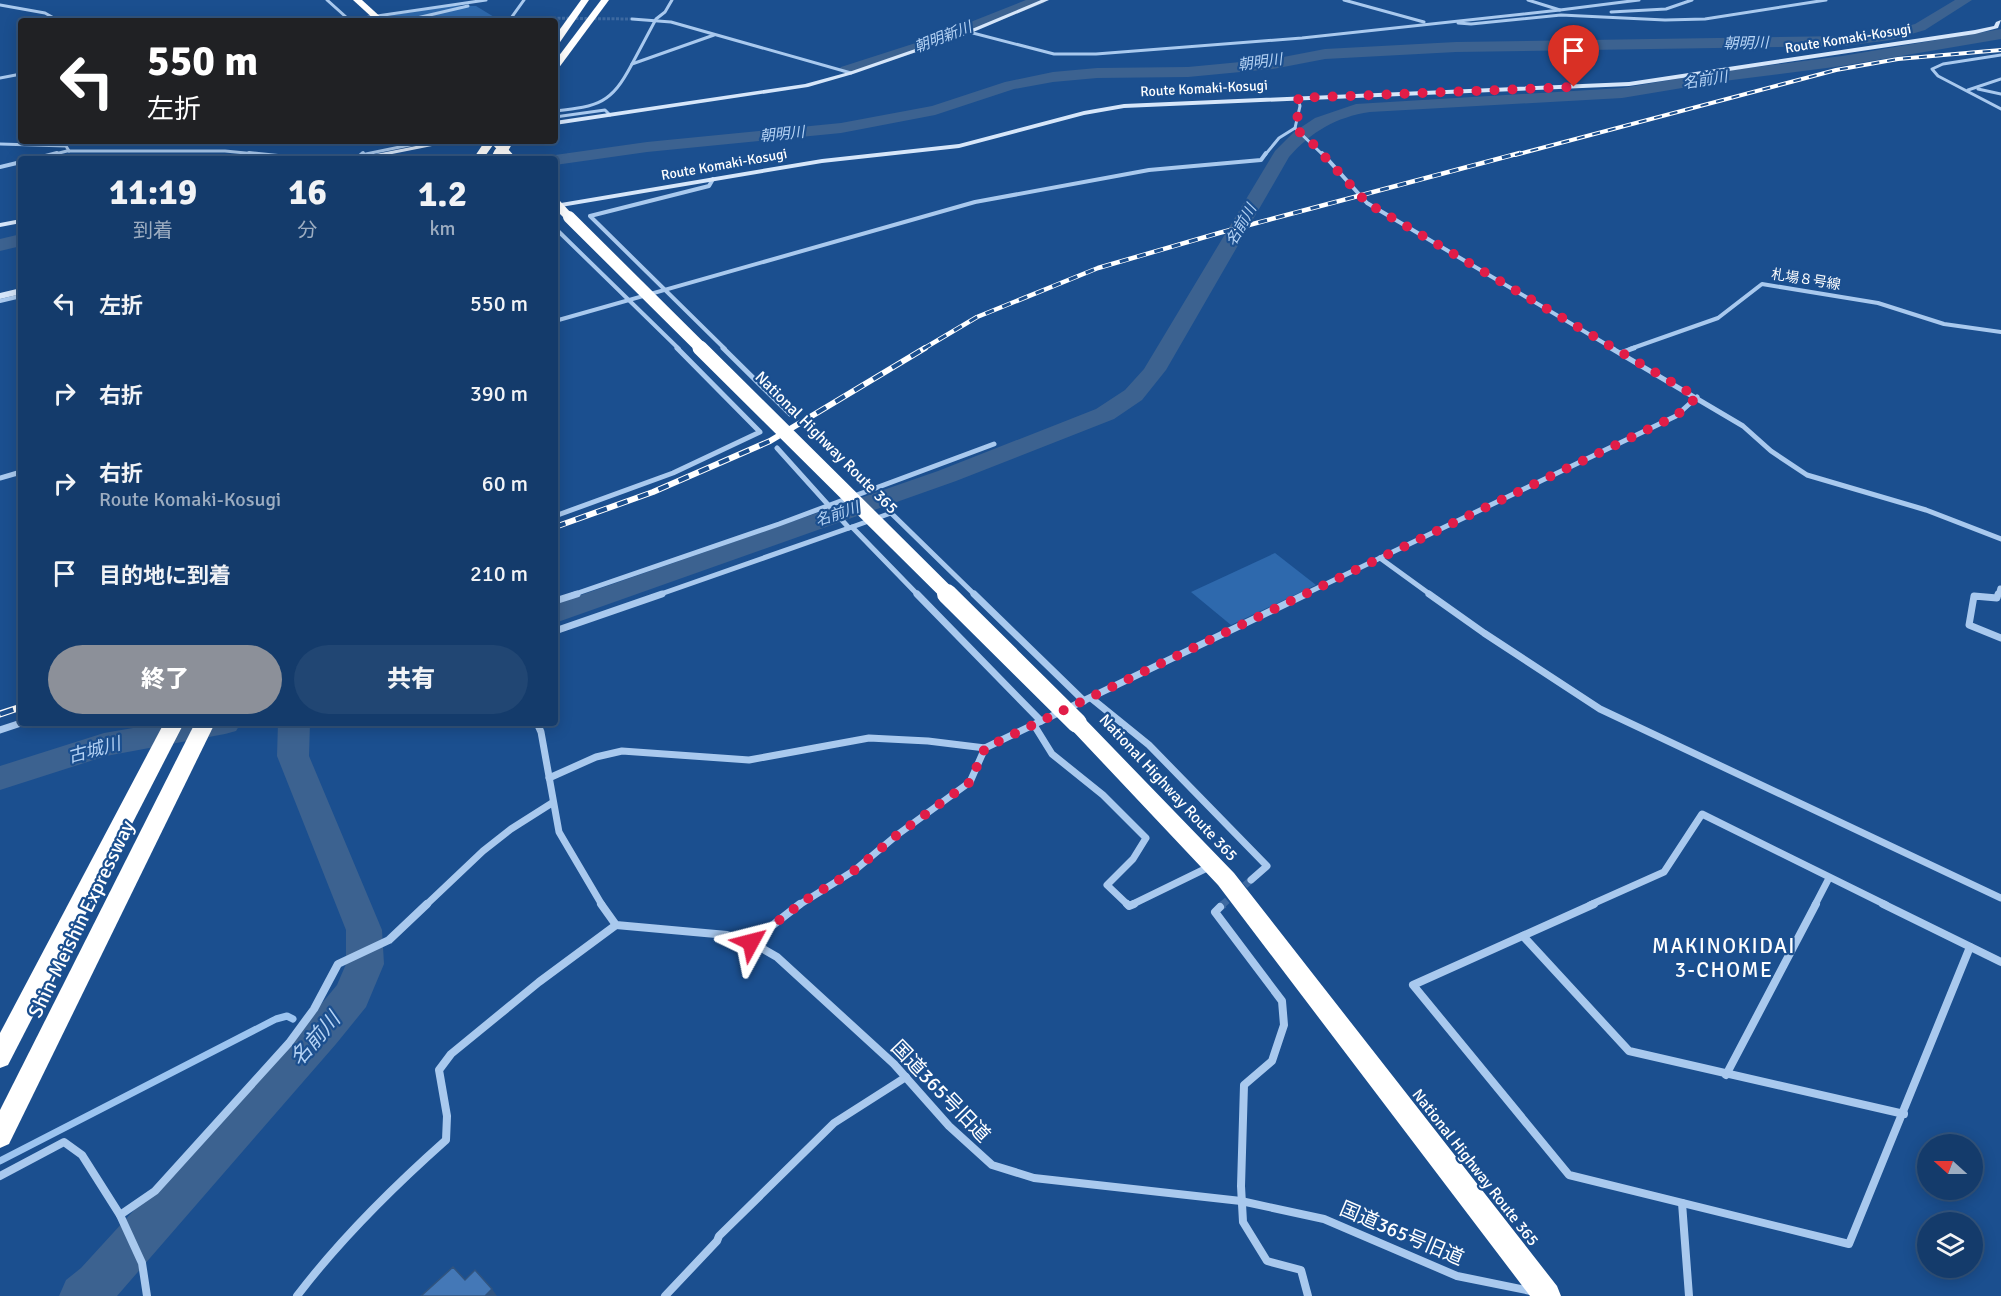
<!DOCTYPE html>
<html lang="ja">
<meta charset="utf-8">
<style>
:root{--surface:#143b6b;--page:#214673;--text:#f1f3f6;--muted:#9dadc1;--line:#33557e;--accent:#8c9099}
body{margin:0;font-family:Signika,"Noto Sans JP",sans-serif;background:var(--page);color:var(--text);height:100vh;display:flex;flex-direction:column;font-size:22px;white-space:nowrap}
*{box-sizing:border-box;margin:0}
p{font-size:20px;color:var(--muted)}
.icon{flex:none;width:33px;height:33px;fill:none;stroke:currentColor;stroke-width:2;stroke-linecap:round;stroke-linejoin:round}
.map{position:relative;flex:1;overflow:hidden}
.panel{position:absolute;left:18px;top:156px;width:540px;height:570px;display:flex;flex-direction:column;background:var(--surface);border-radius:6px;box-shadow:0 3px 15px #0003,0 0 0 2px var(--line)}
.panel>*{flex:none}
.hud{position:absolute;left:18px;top:18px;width:540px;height:126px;border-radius:6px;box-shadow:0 3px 15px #0003,0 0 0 2px var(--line);background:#202124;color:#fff;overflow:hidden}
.needle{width:39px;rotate:291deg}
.controls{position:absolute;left:1917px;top:1134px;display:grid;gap:12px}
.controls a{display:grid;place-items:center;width:66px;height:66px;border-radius:50%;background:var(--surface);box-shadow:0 3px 15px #0003,0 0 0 2px var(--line);font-size:30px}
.pin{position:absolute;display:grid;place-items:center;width:51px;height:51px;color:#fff;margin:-62px -26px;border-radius:50% 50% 50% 0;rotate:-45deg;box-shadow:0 0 6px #0007}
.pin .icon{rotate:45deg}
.me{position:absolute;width:66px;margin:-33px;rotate:52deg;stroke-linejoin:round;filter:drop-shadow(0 0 4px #0008)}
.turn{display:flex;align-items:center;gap:21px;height:126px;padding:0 30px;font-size:27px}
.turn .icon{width:78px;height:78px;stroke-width:2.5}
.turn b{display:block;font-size:42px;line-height:51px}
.eta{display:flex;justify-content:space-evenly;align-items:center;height:102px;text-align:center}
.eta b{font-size:36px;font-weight:800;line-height:42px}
.cta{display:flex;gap:12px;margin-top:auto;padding:12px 30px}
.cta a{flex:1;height:69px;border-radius:36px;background:var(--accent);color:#fff;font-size:24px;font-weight:800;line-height:69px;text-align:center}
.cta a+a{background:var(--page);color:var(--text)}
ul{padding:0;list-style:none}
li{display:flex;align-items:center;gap:18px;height:90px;padding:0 30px}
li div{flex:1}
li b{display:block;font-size:22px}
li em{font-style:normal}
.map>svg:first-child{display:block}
.green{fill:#2e69ad}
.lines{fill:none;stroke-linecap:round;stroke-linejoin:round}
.stream{stroke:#9cc4f0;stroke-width:7}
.river{fill:#3c6290;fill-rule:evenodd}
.street-tunnel-far2{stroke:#3d69a0;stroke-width:3;stroke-dasharray:3 1.5;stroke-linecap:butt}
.street-tunnel-far1{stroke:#3d69a0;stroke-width:7;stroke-dasharray:7 3;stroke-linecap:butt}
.street-tunnel{stroke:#3d69a0;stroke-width:8;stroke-dasharray:8 4;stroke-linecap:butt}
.street-far4{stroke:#a9c9ee;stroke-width:3}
.street-far3{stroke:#a9c9ee;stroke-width:4}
.street-far2{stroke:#a9c9ee;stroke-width:5}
.street-far1{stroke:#a9c9ee;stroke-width:7}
.street{stroke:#a9c9ee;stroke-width:8}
.secondary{fill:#d6e6fa;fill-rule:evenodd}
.highway{fill:#fff;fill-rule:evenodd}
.rail-far3-casing{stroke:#fff;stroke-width:4}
.rail-far2-casing{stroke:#fff;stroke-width:4.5}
.rail-far1-casing{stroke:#fff;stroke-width:6}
.rail-casing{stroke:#fff;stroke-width:7}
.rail-far3{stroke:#1b4f8f;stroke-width:2;stroke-dasharray:8;stroke-linecap:butt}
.rail-far2{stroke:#1b4f8f;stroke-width:3;stroke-dasharray:9;stroke-linecap:butt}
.rail-far1{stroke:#1b4f8f;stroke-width:4;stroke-dasharray:11;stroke-linecap:butt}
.rail{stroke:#1b4f8f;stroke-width:4.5;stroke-dasharray:14;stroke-linecap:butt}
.highway-bridge-far3{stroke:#fff;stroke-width:10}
.highway-bridge-far2{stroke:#fff;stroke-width:12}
.highway-bridge-far1{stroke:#fff;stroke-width:15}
.highway-bridge{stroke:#fff;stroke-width:20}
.shaded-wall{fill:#305480}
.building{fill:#4478b7;stroke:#305480;stroke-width:1.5}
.route{stroke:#e11d48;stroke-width:10;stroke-dasharray:0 18}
.labels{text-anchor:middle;stroke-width:4.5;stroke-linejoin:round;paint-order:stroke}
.far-street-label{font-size:14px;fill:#fff;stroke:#1b4f8f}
.far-water-label{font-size:15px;font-style:italic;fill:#b5d3f5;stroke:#1b4f8f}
.street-label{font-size:16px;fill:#fff;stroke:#1b4f8f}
.water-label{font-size:18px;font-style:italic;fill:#b5d3f5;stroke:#1b4f8f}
.near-street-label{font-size:20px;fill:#fff;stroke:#1b4f8f}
.near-neighbourhood-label{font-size:21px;letter-spacing:1.5px;fill:#fff;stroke:#1b4f8f}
.near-water-label{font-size:21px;font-style:italic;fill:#b5d3f5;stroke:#1b4f8f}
</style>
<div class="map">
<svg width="2001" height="1296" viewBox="0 0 2001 1296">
<rect width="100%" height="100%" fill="#1b4f8f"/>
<g class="green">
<polygon points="448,6 476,6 499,20 394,21 388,16"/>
<polygon points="1275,553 1316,585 1231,625 1191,592"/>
</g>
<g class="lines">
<g class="stream">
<polyline points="312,1027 322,1032"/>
<polyline points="0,1161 276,1019 287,1016 293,1019"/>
</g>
<g class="river">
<polygon points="1026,0 1046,0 1044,3 935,46 847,75 839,70 841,67 925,40"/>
<polygon points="1955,0 1972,0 1925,30 1891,40 1843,46 1456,52 1325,59 1273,69 1188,77 1097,78 1053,82 1014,89 935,115 841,133 647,152 555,165 555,159 547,159 555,155 647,142 841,123 932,106 1005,82 1053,72 1097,68 1188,67 1273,59 1325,49 1456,42 1843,36 1890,31 1915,24"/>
<path d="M2001,29V39L1842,66L1724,81L1622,98L1370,112C1336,117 1311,132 1289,157L1166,370L1142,400L1114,419L956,481L555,623V604L938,471L1096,409L1125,390L1144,369L1275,151L1294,132L1315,118L1356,104L1622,88L1724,71L1842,56Z"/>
<polygon points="21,234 21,246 0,251 0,239"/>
<polygon points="162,723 241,723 236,731 225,734 106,756 0,790 0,766 104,733"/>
<polygon points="278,723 310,723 309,756 382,930 384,964 371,995 366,1007 336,1044 117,1296 59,1296 66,1280 81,1268 308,1020 337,985 346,964 346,930 277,756"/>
</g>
<polyline class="street-tunnel-far2" points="535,18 632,19"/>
<polyline class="street-tunnel-far1" points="1222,905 1251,880"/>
<polyline class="street-tunnel" points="1220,907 1224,904"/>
<g class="street-far4">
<polyline points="1344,0 1424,22"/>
<polyline points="1528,0 1560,10 1639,0"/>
<polyline points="0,5 45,13 59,21"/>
<polyline points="1611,12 1666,9 1692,0"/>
<polyline points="511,18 535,18"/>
<polyline points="632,19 671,22 851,73"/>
<polyline points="324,21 346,17 327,0"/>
<polyline points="343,21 486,0"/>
<polyline points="404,21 468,6"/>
<polyline points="509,21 524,0"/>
<polyline points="1458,23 1471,24 1561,15 1665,20 1705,19 1826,0"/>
<polyline points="969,32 1054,54 1096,54 1302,38 1560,10"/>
<polyline points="2001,55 1943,64 1932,69 1938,76 2001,109"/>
<polyline points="632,64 656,19 665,12 672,0"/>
<polyline points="0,78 21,74"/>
<polyline points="1978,89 2001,94"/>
<polyline points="1968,90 2001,79"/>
<polyline points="1298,98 1300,106 1295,128 1323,155"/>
<path d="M555,111C599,106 611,104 632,64L714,35"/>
<polyline points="555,117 605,110 610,115"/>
<polyline points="0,144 66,146 69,151"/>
<polyline points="51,155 67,151 225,151 265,155"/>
<polyline points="361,155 429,141"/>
<polyline points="1265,155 1279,138 1295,128"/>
</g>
<g class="street-far3">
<polyline points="249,153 307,159"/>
<polyline points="1322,153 1367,203 1614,349"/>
<polyline points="34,159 57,153"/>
<polyline points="356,159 363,153"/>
<polyline points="0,167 21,162"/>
<polyline points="713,179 709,186 590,216 725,349"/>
<polyline points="555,228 679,349"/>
<polyline points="0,301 21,296"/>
<polyline points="555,321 975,202 1149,170 1261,160 1266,153"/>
<polyline points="1630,349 1718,318 1762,284 1878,303 1944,324 2001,332"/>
</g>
<g class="street-far2">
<polyline points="723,348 790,414"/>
<polyline points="1611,348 1743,426 1771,451 1807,475 1926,510 2001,539"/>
<polyline points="1620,353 1634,348"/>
<polyline points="777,448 849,528 852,527 918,595"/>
<polyline points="0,478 21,472"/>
<polyline points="555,516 673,473 760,432 677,348"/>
<polyline points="852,527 891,513 975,595"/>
<polyline points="1380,558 1431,595"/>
<polyline points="572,595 779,524 994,444"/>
<polyline points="658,595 849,528"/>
<polyline points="1303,595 1676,416 1697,397"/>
<polyline points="1998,595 2000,588"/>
</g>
<g class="street-far1">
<polyline points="917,594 1041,721"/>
<polyline points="974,594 1084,701"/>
<polyline points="1429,594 1484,633 1600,709 2001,898"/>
<polyline points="1998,594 1997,598 1974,596 1969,625 2001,638"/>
<polyline points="555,601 577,594"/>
<polyline points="555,631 662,594"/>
<polyline points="1091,698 1149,745 1267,866 1251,880"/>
<polyline points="537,723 541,732 559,832 602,905"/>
<polyline points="1034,725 1052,754 1103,795 1146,838 1133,859 1107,885 1128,905"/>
<polyline points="0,730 21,723"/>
<polyline points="549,778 596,757 622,751 749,760 869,738 928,741 985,748 1306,594"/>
<polyline points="426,905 483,851 511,829 552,803"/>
<polyline points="799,905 855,870 897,835 970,782 985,748"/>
<polyline points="1131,905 1209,867"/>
<polyline points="1590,905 1664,872 1702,814 1886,905"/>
<polyline points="1815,905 1829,878"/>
</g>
<g class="street">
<polyline points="601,904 616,925 727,935 751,942 777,957 894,1064 949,1126 992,1165 1034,1178 1241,1201 1324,1219 1457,1276 1531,1291"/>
<polyline points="1127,904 1129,906 1134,904"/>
<polyline points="1594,904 1413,985 1569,1175 1849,1244 1970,947"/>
<polyline points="1883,904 2001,962"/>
<polyline points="1220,907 1215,912 1282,1001 1284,1025 1272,1061 1244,1085 1241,1186 1243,1222 1267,1261 1301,1270 1308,1296"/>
<polyline points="1523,936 1629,1051 1904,1114"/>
<polyline points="751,942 800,904"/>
<polyline points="1726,1075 1816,904"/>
<polyline points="0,1176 64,1142 82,1155 120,1215 142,1263 147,1296"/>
<polyline points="1682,1203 1689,1296"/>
<polyline points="120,1215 155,1191 289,1043 314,1009 338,964 389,940 427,904"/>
<path d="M297,1296C341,1238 392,1188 446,1140L447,1116L439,1070L451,1054L539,982L616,925"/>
<polyline points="665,1296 717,1241 719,1236 834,1123 906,1077"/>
</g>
<g class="secondary">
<polygon points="1041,0 1049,0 971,33 853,74 808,87 555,125 555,121 805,84 849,72 967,31"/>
<polygon points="2001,20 1998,28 1975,34 1629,86 1124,108 1084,115 959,148 822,163 555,208 555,204 822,159 959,144 1084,111 1124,104 1629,82 1975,30 1994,26 1996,22"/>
<polygon points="441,141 457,141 367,159 351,159"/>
<polygon points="21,219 21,223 0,227 0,223"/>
<polygon points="21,288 21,294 0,299 0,293"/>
</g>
<g class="highway">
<polygon points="353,0 362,0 385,21 376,21"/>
<polygon points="581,0 589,0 558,45 555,46 555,36"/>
<polygon points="601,0 609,0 558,69 555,70 555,61"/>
<polygon points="485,141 501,141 517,159 506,159 493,145 483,159 473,159"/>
<polygon points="555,199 559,200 573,215 573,219 565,219 555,209"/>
<polygon points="1077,716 1084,718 1234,873 1557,1286 1561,1296 1530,1296 1218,885 1070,728 1067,723 1070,718"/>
<polygon points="164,723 184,723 8,1065 0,1068 0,1033"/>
<polygon points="195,723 215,723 9,1144 0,1148 0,1110"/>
</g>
<defs>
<polyline id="rail-far3" points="1515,155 1836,70 1898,59 2001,50"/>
<polyline id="rail-far2" points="923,349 977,317 1098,268 1219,233 1520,153"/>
<polyline id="rail-far1" points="555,527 653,492 770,441 925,348"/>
<polyline id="rail" points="0,714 21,707"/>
</defs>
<use href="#rail-far3" class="rail-far3-casing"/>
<use href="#rail-far2" class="rail-far2-casing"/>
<use href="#rail-far1" class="rail-far1-casing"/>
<use href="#rail" class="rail-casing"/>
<use href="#rail-far3" class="rail-far3"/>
<use href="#rail-far2" class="rail-far2"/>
<use href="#rail-far1" class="rail-far1"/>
<use href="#rail" class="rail"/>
<polyline class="highway-bridge-far3" points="500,155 508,141"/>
<g class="highway-bridge-far2">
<polyline points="497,159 500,153"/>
<polyline points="569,217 702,349"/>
</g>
<polyline class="highway-bridge-far1" points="700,348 949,595"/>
<polyline class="highway-bridge" points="947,594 1077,723"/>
</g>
<polygon class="shaded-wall" points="492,1289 497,1296 485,1296"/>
<polygon class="building" points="453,1267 465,1280 475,1270 492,1289 485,1296 421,1296"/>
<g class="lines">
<polyline class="route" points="751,942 804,901 855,870 897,835 970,782 985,748 1676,416 1697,397 1367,203 1313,144 1295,128 1300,106 1298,98 1574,87"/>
</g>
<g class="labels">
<g class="far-street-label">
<text transform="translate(1848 38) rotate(-9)" y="5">Route Komaki-Kosugi</text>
<text transform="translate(1204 88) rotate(-3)" y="5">Route Komaki-Kosugi</text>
<text transform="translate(724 164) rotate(-10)" y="5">Route Komaki-Kosugi</text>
<text transform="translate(1806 279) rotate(9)" y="5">札場８号線</text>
</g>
<g class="far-water-label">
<text transform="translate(943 37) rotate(-21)" y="5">朝明新川</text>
<text transform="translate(1746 43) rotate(-1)" y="5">朝明川</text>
<text transform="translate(1260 62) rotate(-8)" y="5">朝明川</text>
<text transform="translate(1705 80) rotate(-9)" y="5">名前川</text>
<text transform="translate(782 134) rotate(-6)" y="5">朝明川</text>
<text transform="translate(1241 225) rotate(-60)" y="5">名前川</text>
<text transform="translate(837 514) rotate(-19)" y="5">名前川</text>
</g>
<g class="street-label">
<text transform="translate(827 442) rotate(45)" y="6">National Highway Route 365</text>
<text transform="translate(1169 787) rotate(47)" y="6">National Highway Route 365</text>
<text transform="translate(1476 1167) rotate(52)" y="6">National Highway Route 365</text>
</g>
<g class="water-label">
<text transform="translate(94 750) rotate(-15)" y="6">古城川</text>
</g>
<g class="near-street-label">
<text transform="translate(81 919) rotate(-64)" y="7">Shin-Meishin Expressway</text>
<text transform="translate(941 1091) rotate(46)" y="7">国道365号旧道</text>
<text transform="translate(1402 1233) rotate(23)" y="7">国道365号旧道</text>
</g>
<g class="near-neighbourhood-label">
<text x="1724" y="953">MAKINOKIDAI<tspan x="1724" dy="24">3-CHOME</tspan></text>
</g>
<g class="near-water-label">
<text transform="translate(315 1039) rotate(-49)" y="7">名前川</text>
</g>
</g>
</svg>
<div class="controls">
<a><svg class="needle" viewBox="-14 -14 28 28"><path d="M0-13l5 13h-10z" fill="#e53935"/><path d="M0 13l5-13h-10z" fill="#9dadc1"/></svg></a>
<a><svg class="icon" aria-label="layers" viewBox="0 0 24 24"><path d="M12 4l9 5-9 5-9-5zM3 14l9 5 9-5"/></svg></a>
</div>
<div class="pin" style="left:1574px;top:87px;background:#d93025"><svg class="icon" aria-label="arrive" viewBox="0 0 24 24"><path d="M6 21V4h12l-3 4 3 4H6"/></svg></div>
<svg class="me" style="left:751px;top:942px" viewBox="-20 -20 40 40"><path d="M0-17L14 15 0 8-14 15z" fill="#e11d48" stroke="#fff" stroke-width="4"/></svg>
<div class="hud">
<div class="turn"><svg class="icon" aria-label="left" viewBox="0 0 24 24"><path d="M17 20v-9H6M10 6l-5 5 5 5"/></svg><div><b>550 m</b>左折</div></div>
</div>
<section class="panel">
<div class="eta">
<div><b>11:19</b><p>到着</p></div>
<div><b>16</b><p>分</p></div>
<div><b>1.2</b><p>km</p></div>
</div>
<ul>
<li><svg class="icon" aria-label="left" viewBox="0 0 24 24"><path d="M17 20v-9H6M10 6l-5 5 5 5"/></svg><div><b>左折</b></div><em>550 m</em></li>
<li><svg class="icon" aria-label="right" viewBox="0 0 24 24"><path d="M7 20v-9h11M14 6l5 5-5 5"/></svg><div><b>右折</b></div><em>390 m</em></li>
<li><svg class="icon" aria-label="right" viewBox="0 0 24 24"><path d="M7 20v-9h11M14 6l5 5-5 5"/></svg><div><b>右折</b><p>Route Komaki-Kosugi</p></div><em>60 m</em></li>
<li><svg class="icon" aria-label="arrive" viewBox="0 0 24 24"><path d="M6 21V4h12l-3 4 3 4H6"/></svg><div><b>目的地に到着</b></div><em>210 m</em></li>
</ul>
<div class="cta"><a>終了</a><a>共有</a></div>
</section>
</div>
